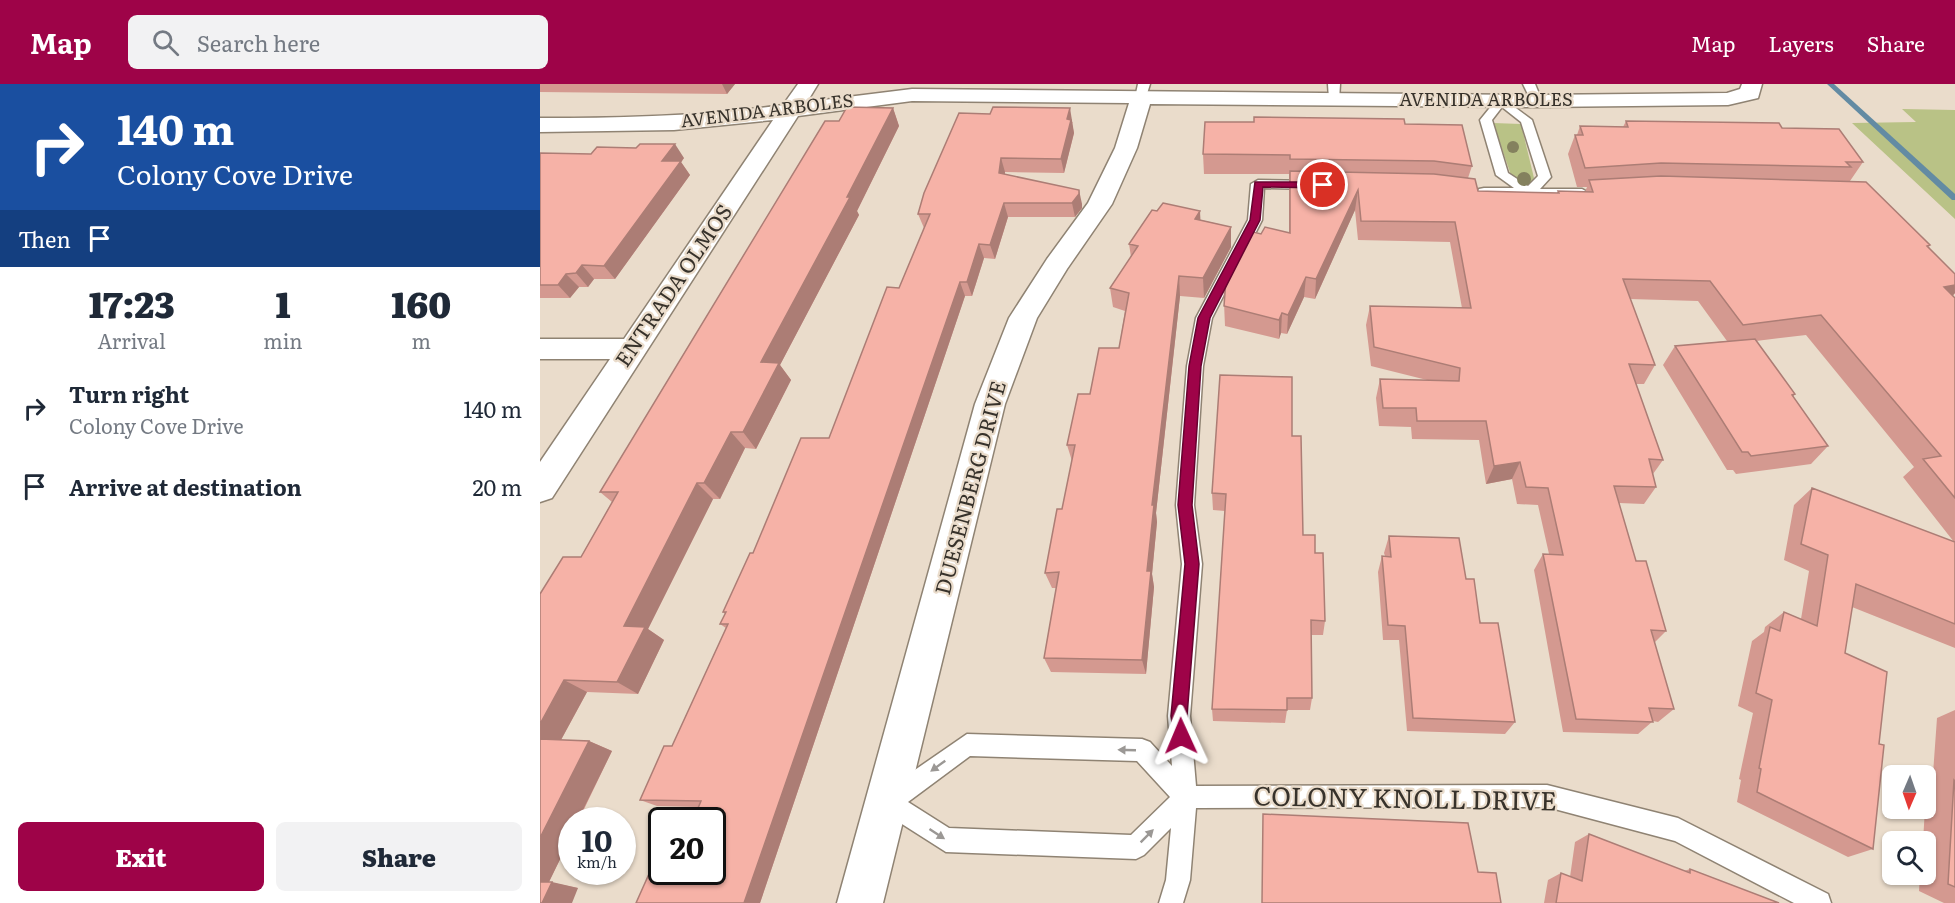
<!DOCTYPE html>
<style>
:root{--surface:#fff;--page:#f2f2f3;--text:#1f2937;--muted:#747a83;--accent:#9e0348}
body{margin:0;font-family:Literata,serif;background:var(--page);color:var(--text);height:100vh;display:flex;flex-direction:column;font-size:22px;white-space:nowrap}
*{box-sizing:border-box;margin:0}
p{font-size:20px;color:var(--muted)}
.icon{flex:none;width:33px;height:33px;fill:none;stroke:currentColor;stroke-width:2;stroke-linecap:round;stroke-linejoin:round}
.map{position:relative;flex:1;overflow:hidden}
.sheet{display:flex;flex-direction:column;background:var(--surface);width:540px}
.sheet>*{flex:none}
.guide{background:#1a4fa0;color:#fff;overflow:hidden}
.needle{width:39px;rotate:182deg}
.tools{position:absolute;left:1342px;top:681px;display:grid;gap:12px}
.tools a{display:grid;place-items:center;width:54px;height:54px;border-radius:9px;background:var(--surface);box-shadow:0 2px 4px #0004;font-size:30px}
.speed{position:absolute;left:18px;top:723px;display:flex;gap:12px;font-size:30px;font-weight:700;text-align:center}
.speed>*{display:grid;place-content:center;width:78px;height:78px;border-radius:50%;background:var(--surface);box-shadow:0 2px 4px #0004;line-height:1}
.speed small{font-size:15px;font-weight:400}
.speed .limit{border:3px solid #111;border-radius:9px;background:#fff;color:#111}
.pin{position:absolute;display:grid;place-items:center;width:51px;height:51px;color:#fff;margin:-26px;border:3px solid #fff;border-radius:50%;box-shadow:0 2px 6px #0007}
.me{position:absolute;width:66px;margin:-33px;rotate:359deg;stroke-linejoin:round;filter:drop-shadow(0 0 4px #0008)}
.turn{display:flex;align-items:center;gap:21px;height:126px;padding:0 18px;font-size:27px}
.turn .icon{width:78px;height:78px;stroke-width:2.5}
.turn b{display:block;font-size:42px;line-height:51px}
.then{display:flex;align-items:center;height:57px;padding:0 18px;background:#0003;gap:12px;font-size:22px}
.eta{display:flex;justify-content:space-evenly;align-items:center;height:102px;text-align:center}
.eta b{font-size:36px;font-weight:800;line-height:42px}
.action{display:flex;gap:12px;margin-top:auto;padding:12px 18px}
.action a{flex:1;height:69px;border-radius:9px;background:var(--accent);color:#fff;font-size:24px;font-weight:800;line-height:69px;text-align:center}
.action a+a{background:var(--page);color:var(--text)}
ul{padding:0;list-style:none}
li{display:flex;align-items:center;gap:18px;height:78px;padding:0 18px}
li div{flex:1}
li b{display:block;font-size:22px}
li em{font-style:normal}
header{display:flex;align-items:center;gap:36px;box-sizing:border-box;height:84px;padding:0 30px;background:var(--accent);color:#fff}
header strong{font-size:28px}
nav{display:flex;gap:33px;margin-inline-start:auto;font-size:21px}
.search{width:420px;height:54px;background:var(--page);display:flex;align-items:center;gap:15px;box-sizing:border-box;padding:0 21px;border-radius:9px;color:var(--muted);font-size:22px}
main{display:flex;flex:1;min-height:0}
.map>svg:first-child{display:block}
.green{fill:#b9c286}
.lines{fill:none;stroke-linecap:round;stroke-linejoin:round}
.stream{fill:#638ba3;fill-rule:evenodd}
.service-casing{stroke:#8f8373;stroke-width:3}
.minor-casing{stroke:#8f8373;stroke-width:3}
.service{fill:#fff;fill-rule:evenodd}
.minor{fill:#fff;fill-rule:evenodd}
.tree{fill:#84815e}
.wall{fill:#d49990}
.shaded-wall{fill:#ac7d75}
.building{fill:#f6b2a7;stroke:#ac7d75;stroke-width:1.5}
.oneway{fill:#9b9895}
.route{fill:#9e0348;stroke:#67022f;stroke-width:1.5}
.labels{text-anchor:middle;stroke-width:4.5;stroke-linejoin:round;paint-order:stroke}
.far-street-label{font-size:18px;fill:#37322b;stroke:#eadccb}
.street-label{font-size:21px;fill:#37322b;stroke:#eadccb}
.near-street-label{font-size:26px;fill:#37322b;stroke:#eadccb}
</style>
<header>
<strong>Map</strong>
<div class="search"><svg class="icon" aria-label="search" viewBox="0 0 24 24"><circle cx="10" cy="10" r="6"/><path d="M15 15l6 6"/></svg>Search here</div>
<nav><a>Map</a><a>Layers</a><a>Share</a></nav>
</header>
<main>
<section class="sheet">
<div class="guide">
<div class="turn"><svg class="icon" aria-label="right" viewBox="0 0 24 24"><path d="M7 20v-9h11M14 6l5 5-5 5"/></svg><div><b>140 m</b>Colony Cove Drive</div></div>
<div class="then">Then<svg class="icon" aria-label="arrive" viewBox="0 0 24 24"><path d="M6 21V4h12l-3 4 3 4H6"/></svg></div>
</div>
<div class="eta">
<div><b>17:23</b><p>Arrival</p></div>
<div><b>1</b><p>min</p></div>
<div><b>160</b><p>m</p></div>
</div>
<ul>
<li><svg class="icon" aria-label="right" viewBox="0 0 24 24"><path d="M7 20v-9h11M14 6l5 5-5 5"/></svg><div><b>Turn right</b><p>Colony Cove Drive</p></div><em>140 m</em></li>
<li><svg class="icon" aria-label="arrive" viewBox="0 0 24 24"><path d="M6 21V4h12l-3 4 3 4H6"/></svg><div><b>Arrive at destination</b></div><em>20 m</em></li>
</ul>
<div class="action"><a>Exit</a><a>Share</a></div>
</section>
<div class="map">
<svg width="1415" height="819" viewBox="0 0 1415 819">
<rect width="100%" height="100%" fill="#eadccb"/>
<g class="green">
<polygon points="1362,25 1415,26 1415,135 1312,39 1376,38"/>
<polygon points="953,39 981,40 994,94 987,103 972,94"/>
</g>
<g class="lines">
<polygon class="stream" points="1287,0 1294,0 1415,110 1415,116 1412,116"/>
<defs>
<g id="service">
<polygon points="598,0 610,0 605,16 601,18 595,14"/>
<polygon points="788,0 800,0 799,17 795,19 789,15"/>
<polygon points="983,0 995,0 1002,17 1000,19 992,19"/>
<path d="M961,13L992,36L1011,93L1000,105H1042L1049,109L1047,112L939,111L937,108L939,105L944,104H974L956,91L940,36L957,15ZM962,23L981,38L998,92L988,102L968,89L952,36Z"/>
<path d="M718,96L773,97L780,101L773,105L724,104L722,136L672,234L663,282L654,421L662,480L650,632L656,702L1007,701L1138,734L1288,810L1291,819H1254L1135,757L1007,723L656,724L650,796L643,819H619L626,796L631,744L604,771L596,775L406,768L340,726L337,718L340,710L427,650L602,655L610,658L632,682L628,632L642,480L636,421L647,282L656,234L708,136L711,100ZM430,672L597,677L630,713L591,751L409,744L368,718Z"/>
</g>
<path id="minor" d="M258,0H278L267,18L372,5L996,11L1187,9L1200,5L1202,0H1222L1218,14L1188,21L996,23L610,20L597,64L572,120L527,185L497,234L465,320L343,819H297L435,320L469,234L507,175L548,119L575,64L589,19L372,17L258,32L12,414L0,418V378L70,275H0V255H84L233,36L134,46L0,48V34C82,34 162,32 243,21Z"/>
</defs>
<use href="#service" class="service-casing"/>
<use href="#minor" class="minor-casing"/>
<use href="#service" class="service"/>
<use href="#minor" class="minor"/>
</g>
<g class="tree">
<circle cx="973" cy="63" r="6"/>
<circle cx="984" cy="95" r="7"/>
</g>
<g class="wall">
<polygon points="0,0 195,0 187,10 0,8"/>
<polygon points="353,24 359,42 317,127 319,131 240,281 251,296 216,365 205,364 180,415 173,415 108,545 124,556 98,610 47,608 21,656 49,657 72,667 9,798 38,804 0,819 23,473 41,473 72,418 60,408 299,37"/>
<polygon points="1086,37 1242,44 1323,78 1310,97 1390,161 1389,163 1415,209 1413,212 1415,214 1415,564 1312,523 1305,569 1339,660 1333,765 1308,773 1197,718 1201,696 1199,695 1213,629 1198,622 1212,557 1224,548 1225,543 1244,528 1261,535 1269,487 1244,476 1254,421 1272,404 1414,458 1363,393 1374,383 1266,251 1216,257 1255,310 1253,313 1288,362 1271,380 1196,390 1193,386 1187,386 1123,281 1135,262 1187,257 1158,217 1090,215 1115,281 1104,300 1096,300 1123,376 1113,390 1116,403 1104,420 1079,419 1096,477 1126,547 1114,559 1134,625 1118,638 1113,637 1098,650 1023,648 994,486 1003,470 1009,470 998,421 977,420 972,395 946,400 939,356 872,355 871,343 839,342 836,314 840,295 887,296 831,282 826,241 830,222 922,224 910,158 818,156 815,126 775,215 764,213 747,250 741,249 739,255 685,242 683,196 721,150 749,149 749,90 664,90 663,70 865,40 932,82 928,94 938,107 1017,109 1018,107 1045,108 1047,103 1037,103 1028,70 1035,51 1037,51 1040,42 1083,43"/>
<polygon points="533,38 532,40 534,49 524,89 465,88 465,90 542,120 542,124 535,133 468,133 455,175 444,174 432,212 425,212 220,819 96,819 172,788 159,723 117,722 100,716 132,662 186,544 180,540 185,530 183,528 213,469 289,354 359,204 384,144 378,130 384,109"/>
<polygon points="0,69 144,74 141,78 150,91 75,195 54,195 48,203 39,203 30,214 0,214"/>
<polygon points="661,136 691,143 691,163 664,214 640,212 616,429 617,438 612,490 614,503 606,590 511,588 504,574 516,504 512,504 505,489 522,425 532,377 527,361 550,310 579,264 585,227 573,223 570,204 591,173 589,160"/>
<polygon points="752,352 763,451 775,469 785,537 783,551 771,551 772,614 770,626 747,626 745,639 673,637 672,625 685,427 673,426 672,409"/>
<polygon points="849,452 926,495 975,638 965,650 867,647 859,556 843,556 838,488 842,472 845,472 844,469"/>
<polygon points="1415,626 1415,819 1404,819 1379,807 1380,790 1386,790 1386,758 1383,758 1385,724 1386,724 1387,706 1392,704 1397,634"/>
<polygon points="1049,750 1144,787 1150,785 1239,819 1004,819 1008,796 1021,789 1030,793 1035,758"/>
</g>
<g class="shaded-wall">
<polygon points="182,0 195,0 187,10"/>
<polygon points="353,24 359,42 317,127 319,131 240,281 251,296 216,365 203,348 221,278"/>
<polygon points="530,24 534,49 524,89 521,75 527,35"/>
<polygon points="135,60 144,74 141,78 150,91 75,195 64,182 122,77"/>
<polygon points="461,74 465,88 463,103 459,89"/>
<polygon points="539,106 542,120 542,124 535,133 532,119"/>
<polygon points="818,106 815,126 775,215 776,195"/>
<polygon points="464,119 468,133 455,175 450,161"/>
<polygon points="660,127 661,147 655,135"/>
<polygon points="691,143 691,163 664,214 663,194"/>
<polygon points="439,160 444,174 432,212 427,198"/>
<polygon points="42,181 54,195 48,203 36,189"/>
<polygon points="26,190 39,203 30,214 18,201"/>
<polygon points="639,192 640,212 616,429 617,438 612,490 614,503 606,590 602,576 612,421"/>
<polygon points="766,193 764,213 747,250 748,231"/>
<polygon points="420,198 425,212 220,819 204,819"/>
<polygon points="1415,201 1415,209 1406,218 1404,203"/>
<polygon points="742,229 741,249 739,255 739,236"/>
<polygon points="191,348 205,364 180,415 164,399"/>
<polygon points="980,378 972,395 946,400 954,382"/>
<polygon points="157,399 173,415 108,545 124,556 98,610 77,598 84,542"/>
<polygon points="24,596 47,608 16,665 0,658 0,640"/>
<polygon points="49,657 72,667 38,736 32,736 32,751 6,804 0,803 0,754"/>
<polygon points="12,798 38,804 32,819 2,819"/>
</g>
<g class="building">
<polygon points="307,23 353,24 307,113 310,113 221,278 239,279 203,348 191,348 164,399 157,399 84,542 105,543 77,598 24,596 0,640 0,510 23,473 41,473 78,408 60,408 285,37 299,37"/>
<polygon points="453,23 530,24 527,35 531,36 521,75 461,74 459,89 539,106 539,110 532,119 464,119 450,161 439,160 427,198 420,198 204,819 96,819 113,781 122,781 122,788 172,788 172,736 153,736 161,717 100,716 124,662 132,662 188,540 180,540 186,528 183,528 210,469 213,469 261,354 289,354 347,203 359,204 390,130 378,130 384,109 419,29 450,30"/>
<polygon points="714,33 864,35 865,40 922,41 932,82 894,77 750,75 750,71 663,70 665,38 714,38"/>
<polygon points="1086,37 1239,39 1242,44 1299,45 1323,78 1306,78 1311,83 1121,79 1045,84 1035,51 1043,51 1040,42 1088,43"/>
<polygon points="100,60 135,60 122,77 141,77 64,182 42,181 36,189 26,190 18,201 0,201 0,69 51,70 57,63 96,64"/>
<polygon points="750,87 894,90 935,95 938,107 1019,109 1018,107 1053,108 1049,96 1121,92 1326,98 1390,161 1387,162 1415,190 1415,201 1404,203 1415,214 1415,414 1383,375 1401,372 1281,231 1203,241 1170,197 1083,195 1115,281 1089,280 1123,376 1109,375 1116,403 1074,402 1096,477 1106,477 1126,547 1111,546 1134,625 1109,624 1113,638 1036,635 1003,470 1023,471 1008,404 986,403 980,378 954,382 946,337 877,337 876,324 843,324 840,295 919,297 920,284 834,263 830,222 931,224 915,138 821,137 818,106 776,195 766,193 748,231 742,229 739,236 684,222 686,196 683,196 709,147 721,150 725,143 750,149"/>
<polygon points="623,119 660,127 655,135 691,143 663,194 639,192 612,421 614,421 607,487 611,487 602,576 504,574 519,488 505,489 517,425 522,425 535,361 527,361 538,310 550,310 559,264 579,264 589,209 570,204 598,162 589,160 612,126 617,127"/>
<polygon points="1215,255 1255,310 1252,311 1288,362 1211,372 1208,368 1202,368 1135,262"/>
<polygon points="680,291 752,293 752,352 761,352 763,451 775,451 775,469 783,469 785,537 771,536 772,614 747,614 747,626 672,625 686,410 672,409"/>
<polygon points="1272,404 1415,458 1415,540 1316,500 1305,569 1347,588 1339,660 1344,661 1333,765 1217,708 1221,685 1219,684 1232,616 1216,609 1230,543 1240,547 1244,528 1277,542 1288,471 1261,460"/>
<polygon points="849,452 919,454 926,495 934,495 940,539 958,539 975,638 873,634 865,542 848,541 842,472 851,473"/>
<polygon points="0,655 49,657 0,754"/>
<polygon points="1414,696 1415,697 1415,803 1408,800"/>
<polygon points="723,730 928,739 938,788 956,789 961,819 722,819"/>
<polygon points="1049,750 1150,789 1150,785 1239,819 1016,819 1021,789 1042,797"/>
<polygon points="0,798 12,798 2,819 0,819"/>
</g>
<defs><path id="oneway-solid" d="M-6-.8H1V-3.2L6.5 0L1 3.2V.8H-6Z" transform="scale(1.5)"/></defs>
<g class="oneway">
<use href="#oneway-solid" transform="translate(587 666) rotate(-178)"/>
<use href="#oneway-solid" transform="translate(398 682) rotate(144)"/>
<use href="#oneway-solid" transform="translate(397 750) rotate(33)"/>
<use href="#oneway-solid" transform="translate(607 752) rotate(-45)"/>
</g>
<polygon class="route" points="715,98 783,98 788,101 783,104 723,103 720,136 670,234 661,282 652,421 659,480 647,632 649,652 647,658 641,661 635,658 631,632 645,480 638,421 649,282 658,234 710,136"/>
<g class="labels">
<g class="far-street-label">
<text x="946" y="22">AVENIDA ARBOLES</text>
<text transform="translate(227 27) rotate(-7)" y="6">AVENIDA ARBOLES</text>
</g>
<g class="street-label">
<text transform="translate(134 202) rotate(-56)" y="7">ENTRADA OLMOS</text>
<text transform="translate(431 404) rotate(-75)" y="7">DUESENBERG DRIVE</text>
</g>
<g class="near-street-label">
<text transform="translate(865 715) rotate(1)" y="9">COLONY KNOLL DRIVE</text>
</g>
</g>
</svg>
<div class="tools">
<a><svg class="needle" viewBox="-14 -14 28 28"><path d="M0-13l5 13h-10z" fill="#e53935"/><path d="M0 13l5-13h-10z" fill="#747a83"/></svg></a>
<a><svg class="icon" aria-label="search" viewBox="0 0 24 24"><circle cx="10" cy="10" r="6"/><path d="M15 15l6 6"/></svg></a>
</div>
<div class="speed"><div>10<small>km/h</small></div><div class="limit">20</div></div>
<div class="pin" style="left:783px;top:101px;background:#d93025"><svg class="icon" aria-label="arrive" viewBox="0 0 24 24"><path d="M6 21V4h12l-3 4 3 4H6"/></svg></div>
<svg class="me" style="left:641px;top:652px" viewBox="-20 -20 40 40"><path d="M0-17L14 15 0 8-14 15z" fill="#9e0348" stroke="#fff" stroke-width="4"/></svg>
</div>
</main>
